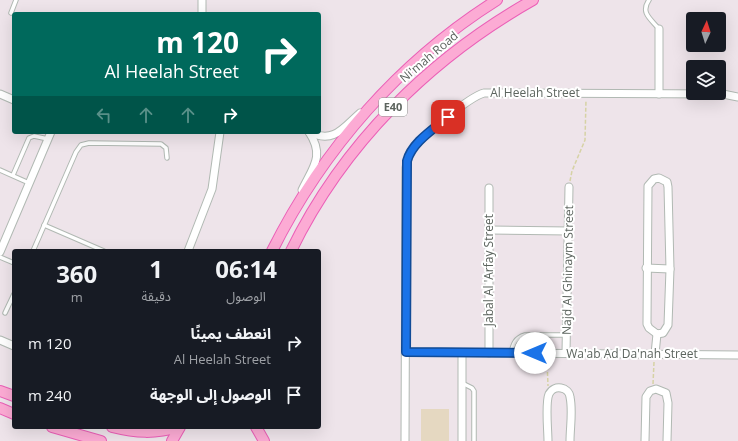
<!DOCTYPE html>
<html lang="ar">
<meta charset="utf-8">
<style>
:root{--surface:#171b24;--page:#242831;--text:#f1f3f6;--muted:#9ea1a6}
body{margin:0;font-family:"Open Sans","Noto Sans Arabic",sans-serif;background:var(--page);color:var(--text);direction:rtl;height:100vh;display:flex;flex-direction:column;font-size:15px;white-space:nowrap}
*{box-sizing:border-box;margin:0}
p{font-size:13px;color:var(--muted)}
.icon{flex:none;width:22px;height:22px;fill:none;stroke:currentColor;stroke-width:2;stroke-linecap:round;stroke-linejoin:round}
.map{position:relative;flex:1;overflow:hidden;direction:ltr}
.drawer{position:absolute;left:12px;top:249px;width:309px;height:180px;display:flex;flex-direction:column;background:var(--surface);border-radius:4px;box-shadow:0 4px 16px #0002;direction:rtl}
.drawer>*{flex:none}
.banner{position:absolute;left:12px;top:12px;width:309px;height:122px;border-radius:4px;box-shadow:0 4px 16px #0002;direction:rtl;background:#00695c;color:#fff;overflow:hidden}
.needle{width:26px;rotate:4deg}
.fabs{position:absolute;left:686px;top:12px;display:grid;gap:8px}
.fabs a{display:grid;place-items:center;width:40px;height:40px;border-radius:4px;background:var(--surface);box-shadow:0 4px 16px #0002;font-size:20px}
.pin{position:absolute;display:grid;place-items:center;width:34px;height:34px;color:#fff;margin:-17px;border-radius:8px;box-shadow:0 2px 6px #0006}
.me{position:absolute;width:44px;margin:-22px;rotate:270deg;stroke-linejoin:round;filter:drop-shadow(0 0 3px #0008)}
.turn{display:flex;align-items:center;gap:14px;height:84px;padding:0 16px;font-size:18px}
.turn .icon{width:52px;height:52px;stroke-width:2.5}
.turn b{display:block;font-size:28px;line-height:34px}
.lanes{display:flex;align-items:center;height:38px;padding:0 16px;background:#0003;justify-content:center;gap:20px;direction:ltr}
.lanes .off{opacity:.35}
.eta{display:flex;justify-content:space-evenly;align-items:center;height:68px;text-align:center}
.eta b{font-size:24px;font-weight:700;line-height:28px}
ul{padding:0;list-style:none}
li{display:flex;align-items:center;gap:12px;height:52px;padding:0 16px}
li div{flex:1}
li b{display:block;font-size:15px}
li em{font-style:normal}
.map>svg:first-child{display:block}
.green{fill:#e5d8c1}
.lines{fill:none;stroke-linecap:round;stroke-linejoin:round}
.service-casing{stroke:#b1b9b3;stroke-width:5.5}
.minor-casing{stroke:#b1b9b3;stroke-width:9}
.primary-casing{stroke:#eb5fb7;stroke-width:12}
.path{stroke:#d6d2a5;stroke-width:1.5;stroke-dasharray:4 2;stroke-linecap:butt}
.service{stroke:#fff;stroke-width:3.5}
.minor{stroke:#fff;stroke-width:7}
.primary{stroke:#fcabd4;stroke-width:10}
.route-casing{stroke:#114b97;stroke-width:10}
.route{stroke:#1a73e8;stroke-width:7}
.labels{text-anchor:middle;stroke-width:4;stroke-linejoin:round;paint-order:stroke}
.shield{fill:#fff;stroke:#8d928e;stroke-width:1}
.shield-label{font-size:11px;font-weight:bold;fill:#5c645e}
.street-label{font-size:12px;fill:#5c645e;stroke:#fff}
</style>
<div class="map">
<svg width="738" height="441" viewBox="0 0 738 441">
<rect width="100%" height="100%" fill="#eee4ea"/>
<rect class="green" x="421" y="409" width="28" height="32"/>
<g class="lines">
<defs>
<g id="service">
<path d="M649,0C640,13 651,19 659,29"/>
<polyline points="11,13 16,0"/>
<polyline points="0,170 29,183"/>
<polyline points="13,175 29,138 34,136 48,139"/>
<polyline points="44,225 104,251"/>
<polyline points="33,251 76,152 81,145 89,143 161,144 166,148 167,158"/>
<polyline points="0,257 14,263"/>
<polyline points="5,313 14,294"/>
<path d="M511,353C513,344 515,338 525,335H567"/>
<polyline points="462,383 472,388 474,391 474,441"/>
</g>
<g id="minor">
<polyline points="202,0 202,14"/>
<polyline points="659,29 659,94"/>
<polyline points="0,94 14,100"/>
<path d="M309,132C334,144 343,128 360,113"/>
<polygon points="659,178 667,182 668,187 670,269 668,325 663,333 657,334 649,328 647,324 648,186 654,179"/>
<path d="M302,190C313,167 325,156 309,132"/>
<polyline points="489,230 569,231"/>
<polyline points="188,251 212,189 220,132"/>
<polyline points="0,252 51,132"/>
<polyline points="646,268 670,269"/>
<polyline points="0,340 14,346"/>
<polyline points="406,352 738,355"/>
<polyline points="462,353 462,441"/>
<polyline points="489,353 489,188"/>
<polyline points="566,353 569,187"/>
<polyline points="655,354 657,334"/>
<path d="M405,441L406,168C407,161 408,155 412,150C421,137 469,97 484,93L723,94L738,97"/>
<path d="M548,441C548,430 545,403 549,394C554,384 569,387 570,397C573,411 570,427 570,441"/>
<polyline points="645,441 646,397 650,391 656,389 666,393 668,403 667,441"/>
</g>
<g id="primary">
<path d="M272,251C323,149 400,61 497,0"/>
<path d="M291,251C343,144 430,58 533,0"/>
<polyline points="0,391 14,396"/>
<polyline points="0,408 14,414"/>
<polyline points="52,427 101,441"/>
<path d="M112,427C136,433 155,434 179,427"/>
<polyline points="256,427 264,441"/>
<polyline points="172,441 180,427"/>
</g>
</defs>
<use href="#service" class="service-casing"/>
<use href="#minor" class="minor-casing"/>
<use href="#primary" class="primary-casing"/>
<g class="path">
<polyline points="570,181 572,171 585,140 586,100"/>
<polyline points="547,360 548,386"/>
<polyline points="653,384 654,362"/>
</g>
<use href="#service" class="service"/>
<use href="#minor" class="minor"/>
<use href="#primary" class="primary"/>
</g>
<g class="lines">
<defs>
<path id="route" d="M448,117C434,129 412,142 407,161L406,352L535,353"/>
</defs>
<use href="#route" class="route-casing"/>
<use href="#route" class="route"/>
</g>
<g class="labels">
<rect class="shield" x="379" y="98" width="28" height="18" rx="3"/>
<g class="shield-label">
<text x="393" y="111">E40</text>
</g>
<g class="street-label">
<text transform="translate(429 57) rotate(-40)" y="4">Ni'mah Road</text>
<text x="535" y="97">Al Heelah Street</text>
<text transform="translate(489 270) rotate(-90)" y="4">Jabal Al 'Arfay Street</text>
<text transform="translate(568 270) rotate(-89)" y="4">Najd Al Ghinaym Street</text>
<text x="632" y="358">Wa'ab Ad Da'nah Street</text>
</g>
</g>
</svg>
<div class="fabs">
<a><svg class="needle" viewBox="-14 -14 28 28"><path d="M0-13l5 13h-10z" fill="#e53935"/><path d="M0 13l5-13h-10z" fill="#9ea1a6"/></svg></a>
<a><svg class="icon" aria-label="layers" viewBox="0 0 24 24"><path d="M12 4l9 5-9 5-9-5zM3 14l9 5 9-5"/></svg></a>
</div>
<div class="pin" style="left:448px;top:117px;background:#d93025"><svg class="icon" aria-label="arrive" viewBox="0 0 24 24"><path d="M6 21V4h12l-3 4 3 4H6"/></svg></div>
<svg class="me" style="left:535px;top:353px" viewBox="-20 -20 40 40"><circle r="19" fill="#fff"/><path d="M0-13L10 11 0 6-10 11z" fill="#1a73e8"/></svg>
<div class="banner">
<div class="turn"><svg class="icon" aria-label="right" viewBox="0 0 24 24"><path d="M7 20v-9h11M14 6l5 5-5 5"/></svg><div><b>120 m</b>Al Heelah Street</div></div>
<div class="lanes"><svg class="icon off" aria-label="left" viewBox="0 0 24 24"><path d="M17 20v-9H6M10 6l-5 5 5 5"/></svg><svg class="icon off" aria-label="ahead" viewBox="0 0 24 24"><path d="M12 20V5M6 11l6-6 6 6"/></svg><svg class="icon off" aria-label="ahead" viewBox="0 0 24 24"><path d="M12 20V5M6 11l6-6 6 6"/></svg><svg class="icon" aria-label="right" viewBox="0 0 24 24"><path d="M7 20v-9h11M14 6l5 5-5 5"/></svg></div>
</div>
<section class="drawer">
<div class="eta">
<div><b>06:14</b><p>الوصول</p></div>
<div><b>1</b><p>دقيقة</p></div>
<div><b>360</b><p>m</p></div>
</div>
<ul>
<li><svg class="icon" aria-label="right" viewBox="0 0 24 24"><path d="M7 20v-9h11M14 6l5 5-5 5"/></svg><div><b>انعطف يمينًا</b><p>Al Heelah Street</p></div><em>120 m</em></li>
<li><svg class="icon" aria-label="arrive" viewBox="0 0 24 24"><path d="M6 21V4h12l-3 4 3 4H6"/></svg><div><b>الوصول إلى الوجهة</b></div><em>240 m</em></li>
</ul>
</section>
</div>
